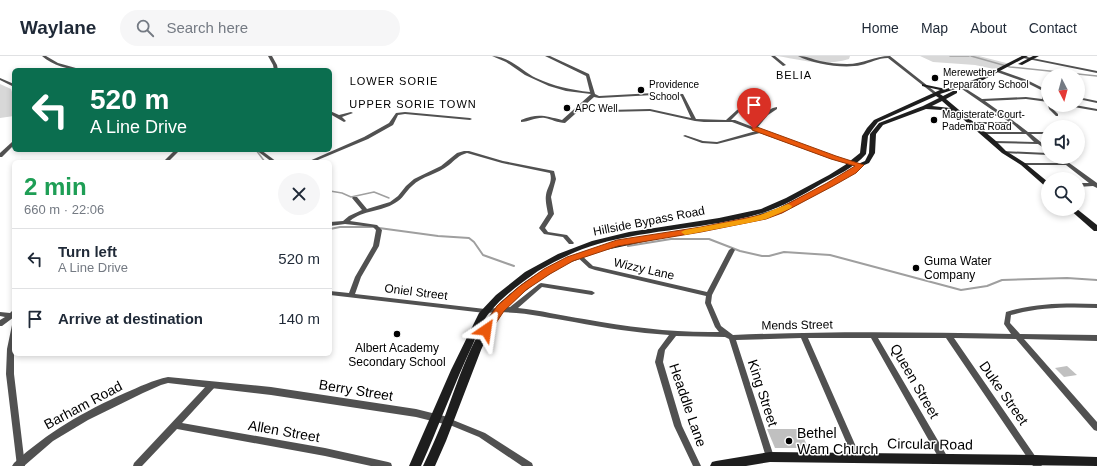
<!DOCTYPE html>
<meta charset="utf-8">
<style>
:root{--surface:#fff;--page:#f6f6f7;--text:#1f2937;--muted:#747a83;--line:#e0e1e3}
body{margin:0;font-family:Arial,sans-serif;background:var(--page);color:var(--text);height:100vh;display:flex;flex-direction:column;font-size:15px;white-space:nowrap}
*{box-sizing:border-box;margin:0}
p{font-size:13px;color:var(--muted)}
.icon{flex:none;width:22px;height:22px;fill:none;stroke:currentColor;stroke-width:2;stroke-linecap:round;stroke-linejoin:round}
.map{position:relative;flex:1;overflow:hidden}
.details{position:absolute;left:12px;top:104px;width:320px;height:196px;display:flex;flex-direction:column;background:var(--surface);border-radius:6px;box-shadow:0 2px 6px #0003}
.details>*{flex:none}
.top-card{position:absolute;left:12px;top:12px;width:320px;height:84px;border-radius:6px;box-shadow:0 2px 6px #0003;background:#0b6e4f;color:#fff;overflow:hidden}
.needle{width:26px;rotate:174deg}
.fabs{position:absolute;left:1041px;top:12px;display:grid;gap:8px}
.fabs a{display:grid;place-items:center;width:44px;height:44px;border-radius:50%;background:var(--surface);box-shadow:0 2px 6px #0003;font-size:20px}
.pin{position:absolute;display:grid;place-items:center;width:34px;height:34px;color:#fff;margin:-41px -17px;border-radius:50% 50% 50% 0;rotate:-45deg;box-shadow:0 0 4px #0007}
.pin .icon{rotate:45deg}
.me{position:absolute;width:44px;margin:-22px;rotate:32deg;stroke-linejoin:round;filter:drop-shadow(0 0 3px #0008)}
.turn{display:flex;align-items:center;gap:14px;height:84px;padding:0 12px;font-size:18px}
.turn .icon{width:52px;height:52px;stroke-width:2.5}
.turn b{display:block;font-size:28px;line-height:34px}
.round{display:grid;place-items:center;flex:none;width:42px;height:42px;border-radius:21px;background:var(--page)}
.headline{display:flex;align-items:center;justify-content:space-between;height:68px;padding:0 12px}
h1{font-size:24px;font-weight:800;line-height:30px;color:#1e9e55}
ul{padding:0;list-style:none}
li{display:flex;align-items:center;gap:12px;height:60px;padding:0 12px;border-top:1px solid var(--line)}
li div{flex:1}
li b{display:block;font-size:15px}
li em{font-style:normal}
header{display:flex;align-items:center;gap:24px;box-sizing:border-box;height:56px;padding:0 20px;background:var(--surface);border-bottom:1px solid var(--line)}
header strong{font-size:19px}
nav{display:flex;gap:22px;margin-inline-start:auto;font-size:14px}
.search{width:280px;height:36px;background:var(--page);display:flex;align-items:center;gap:10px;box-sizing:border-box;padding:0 14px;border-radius:22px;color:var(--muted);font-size:15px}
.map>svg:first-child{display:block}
.green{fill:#d8d8d8}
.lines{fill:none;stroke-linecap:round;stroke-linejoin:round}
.stream-far1{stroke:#9f9f9f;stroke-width:1.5}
.stream{stroke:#9f9f9f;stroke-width:2}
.building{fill:#c0c0c0}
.minor{fill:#515151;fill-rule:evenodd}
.tertiary{fill:#515151;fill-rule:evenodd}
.secondary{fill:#1e1e1e;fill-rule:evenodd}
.route{fill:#ea580c;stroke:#983908}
.slow{fill:#f59e0b}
.poi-dot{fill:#000;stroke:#fff;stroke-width:1.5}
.labels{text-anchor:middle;stroke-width:3;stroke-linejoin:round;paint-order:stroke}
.far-poi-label{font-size:10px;fill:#000;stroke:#fff;text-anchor:start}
.far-neighbourhood-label{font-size:11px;letter-spacing:1px;fill:#000;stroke:#fff}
.street-label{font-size:12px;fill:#000;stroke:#fff}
.poi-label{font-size:12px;fill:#000;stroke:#fff;text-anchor:start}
.near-street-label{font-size:14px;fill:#000;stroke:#fff}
.near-poi-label{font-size:14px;fill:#000;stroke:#fff;text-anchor:start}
</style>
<header>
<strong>Waylane</strong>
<div class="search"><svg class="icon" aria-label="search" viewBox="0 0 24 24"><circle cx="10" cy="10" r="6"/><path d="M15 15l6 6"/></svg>Search here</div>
<nav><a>Home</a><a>Map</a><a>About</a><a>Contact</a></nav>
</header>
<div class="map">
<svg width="1097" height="410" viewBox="0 0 1097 410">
<rect width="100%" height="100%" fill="#fff"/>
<g class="green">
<path d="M777,0H850L849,3C822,11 803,4 777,0Z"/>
<polygon points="920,0 979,0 1010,8 994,13 975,9 933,6"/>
<polygon points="0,28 11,33 14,42 14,60 0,62"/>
</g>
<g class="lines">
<g class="stream-far1">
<polyline points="950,0 969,0"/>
<polyline points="971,0 1010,11 1097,20"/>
<polyline points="256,94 265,106"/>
<polyline points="330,135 342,137 351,141 374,136 389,142"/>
</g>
<g class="stream">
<polyline points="379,172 438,180 469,182 474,186 483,199 514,210"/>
<polyline points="330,173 340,171 374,171"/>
<polyline points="628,190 671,183 709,183 740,195 762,200 769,200 784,196 830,199 961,234 987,230 1002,224 1067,222 1097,224"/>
</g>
</g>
<g class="building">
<polygon points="1067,310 1077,319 1064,321 1055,312"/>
<polygon points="767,373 800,373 808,392 775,392"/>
</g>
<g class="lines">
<g class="minor">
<path d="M42,0H46L58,7L83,14C69,14 52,9 42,0Z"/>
<polygon points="268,0 272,0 277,9 278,14 274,14 273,9"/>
<path d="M492,0C509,0 522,15 536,22C553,30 571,34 590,36L586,20L545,0H550L589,18L595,38L599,40L654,37L683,38L696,63L726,64L737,54L752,46L754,47L753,48L739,56L731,64H735L753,71C760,64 767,52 777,51V53L768,59L757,72C790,85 827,101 862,108V109L860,110L852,109L831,103L760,77L717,88L702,87L683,80L685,79L703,85L717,86L756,75L732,66H704L695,65L650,55L607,56L605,55L607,54L650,53L691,62L681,40L654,39L599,42L594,41L565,67C558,67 551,63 545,62C535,61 530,66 521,66V64C538,57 545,60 562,64L591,38L566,35L549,30L525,19L506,6Z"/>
<polygon points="771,0 775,0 786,9 783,10"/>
<path d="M798,0C806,0 812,3 820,5C829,7 838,8 847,8C863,8 875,0 890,0L938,38L935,39L888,2C878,2 870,7 861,9C844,13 813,8 798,0Z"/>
<polygon points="1022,0 1097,15 1097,17 1023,2 1021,1"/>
<polygon points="994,13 996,13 1027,24 1047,34 1046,44 1048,44 1048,46 1026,43 985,45 1003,58 1017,58 1017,60 1007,60 1028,76 1048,76 1048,78 1031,78 1048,92 1048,95 1038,88 994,87 992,86 994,85 1034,86 1026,78 983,78 981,77 983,76 1022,76 1013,68 971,68 969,67 971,66 1009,66 1001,60 962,60 960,59 962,58 998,58 959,31 958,30 960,29 982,43 1026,41 1042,43 1043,35 1025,26 994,15"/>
<polygon points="0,22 14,28 14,31 0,24"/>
<polygon points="1078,41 1097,45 1097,47 1078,43"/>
<polygon points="1048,49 1052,49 1053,53 1058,58 1058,60 1056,60 1049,53"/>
<polygon points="1066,49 1075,49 1097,53 1097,55 1068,50"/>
<polygon points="330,55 339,59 351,56 353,57 342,61 346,65 344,66 330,58"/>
<polygon points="405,56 470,62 472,63 470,64 405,58 398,59 393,69 368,83 313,106 307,106 364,81 389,67 396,57"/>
<polygon points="12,86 14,86 14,89 2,101 0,101 0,97"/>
<polygon points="175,94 180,94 168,106 163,106"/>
<polygon points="256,94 261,94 277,106 272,106"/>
<path d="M464,95H469L503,105L554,115L556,123L551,141L554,158L545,172L548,176L567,179L574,187L573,188H569L563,181L544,178L539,172L548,158C547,152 545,145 546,139C547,131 553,126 550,117L502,107L467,97C459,99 455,104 449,109C438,118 422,120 412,130C405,136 403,143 395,147C381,156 363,154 350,165L377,169L382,174L379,190L361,221L355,238L485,253L510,251L539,228L541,227L592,235L595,237L592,239L542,231L518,252C540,254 562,260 584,263C629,271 674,277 719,276L715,271L705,247L706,240L595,214L589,212L575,199L578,197L580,198L593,210L598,211L707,236L729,194L732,192L735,194L712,239L711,247L721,270L733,279C826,275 919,276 1011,278L1004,268L1006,256C1035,247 1066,247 1097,248V252C1068,251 1039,251 1011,259L1010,267L1020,278L1097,279V285L1024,283L1097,366V375L1094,374L1016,283L954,282L1042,410H1033L946,282H878L947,400L948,403L947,406L944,407L941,406L871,282H808L861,402L860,405L857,406L854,405L853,402L801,282L736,284L774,401L773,404L770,405L767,404L766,401L729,283L725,281L676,280L665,294L663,306L682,370L701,410H693L674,370L655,306L658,294L669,279C637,277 605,272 574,266C543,261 517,254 485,257L330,239V235L349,237L355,221L373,190L376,174L373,171L345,168L330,170V166L343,165L349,160L362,154L352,142L353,141H357L367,153L390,146L398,140L406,130L414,123L441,110L457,97Z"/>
<polygon points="1002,95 1048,97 1048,99 1004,97 1002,96"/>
<polygon points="1056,101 1061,101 1097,127 1097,132 1093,130 1078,131 1078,127 1089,127 1066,109 1023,109 1021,108 1023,107 1062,107"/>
<polygon points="12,255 14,255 14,261 2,270 0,270 0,264 5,261 0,260 0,256 10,257"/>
<polygon points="12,269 14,269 14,318 25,410 17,410 6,318 7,293"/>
<polygon points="212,326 215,327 216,329 215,331 182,367 325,392 388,406 391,407 392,410 371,410 325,400 177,373 142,410 133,410 134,407 209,327"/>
<polygon points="448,362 485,377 532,407 533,410 522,410 479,381 445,367 444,365 445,363"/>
</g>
<path class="tertiary" d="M168,321L271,331L416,353L448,361L451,362L453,365L451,368L448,369L416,361L271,339L168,327L161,329L143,337L88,364L53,385L24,410H12L14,407C48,376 83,356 125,337C139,331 153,324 168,321Z"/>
<g class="secondary">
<path d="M1022,0H1028L983,24L940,38L943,40L953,35H957V37L946,43L996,85L1006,95L1025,107L1048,126V132L1046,131L1021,109L1002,97L956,57L942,54L926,53L883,69L876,78L875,97L869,107L862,110L856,116L832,130L782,157L746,167L670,181L666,179L670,177L745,163L776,153L828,128L852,114L858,108L865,105L869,97L870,78L879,67L923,50L939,42L936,40L878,66L872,74L868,80L866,98C854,112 837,119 821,128C801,140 781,152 759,158C706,173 651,173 598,188C577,194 557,204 538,215C521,227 503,240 490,256C482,265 478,277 473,288C454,328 439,370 421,410H409L451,314L479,257L496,239L525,216L558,198L592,185L629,176L719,162L761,153L786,142L829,119L845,109L860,97L862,80L867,72L874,64L940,34L922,30V28L946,33L979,22ZM942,45L950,52L932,50Z"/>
<polygon points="1033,0 1039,0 1022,9 1018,8"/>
<polygon points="1069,153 1077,153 1097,169 1097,175 1094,175"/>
<path d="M654,179L658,181L657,183L601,195L566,208L534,228L503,254L491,272L481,294L446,385L435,410H423C431,393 438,377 445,360C458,325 470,286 493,255C499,246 509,239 517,232C557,200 604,187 654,179Z"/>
<polygon points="770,396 1035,399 1097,401 1097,410 770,406 746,410 710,410 712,406 716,405"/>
</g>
</g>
<polygon class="route" points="752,71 757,71 836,100 864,109 856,117 833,130 782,157 766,163 701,176 618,190 573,205 550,218 526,234 504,255 490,276 483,276 481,274 497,250 520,230 544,213 567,201 617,184 701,171 761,159 776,154 827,127 855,110 831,103 752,74"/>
<polygon class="slow" points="788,148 792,150 791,152 766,163 748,167 685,179 681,176 685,174 745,163 760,159"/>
<g class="poi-dot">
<circle cx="935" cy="22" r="4"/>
<circle cx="641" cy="34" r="4"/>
<circle cx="567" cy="52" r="4"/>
<circle cx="934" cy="64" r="4"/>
<circle cx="916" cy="212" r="4"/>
<circle cx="397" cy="278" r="4"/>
<circle cx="789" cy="385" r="4"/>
</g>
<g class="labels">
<g class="far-poi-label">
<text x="943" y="20">Merewether<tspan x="943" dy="12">Preparatory School</tspan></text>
<text x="649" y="32">Providence<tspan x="649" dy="12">School</tspan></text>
<text x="575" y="56">APC Well</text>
<text x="942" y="62">Magisterate Court-<tspan x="942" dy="12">Pademba Road</tspan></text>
</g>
<g class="far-neighbourhood-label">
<text x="794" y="23">BELIA</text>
<text x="394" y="29">LOWER SORIE</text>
<text x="413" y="52">UPPER SORIE TOWN</text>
</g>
<g class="street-label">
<text transform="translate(649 165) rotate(-11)" y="4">Hillside Bypass Road</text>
<text transform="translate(644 213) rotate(13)" y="4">Wizzy Lane</text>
<text transform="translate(416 236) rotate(7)" y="4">Oniel Street</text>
<text transform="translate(797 269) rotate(-1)" y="4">Mends Street</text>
</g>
<g class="poi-label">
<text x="924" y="209">Guma Water<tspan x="924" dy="14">Company</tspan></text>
<text x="397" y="296" text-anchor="middle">Albert Academy<tspan x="397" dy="14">Secondary School</tspan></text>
</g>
<g class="near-street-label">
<text transform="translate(915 325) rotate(60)" y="5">Queen Street</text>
<text transform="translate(356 334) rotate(9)" y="5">Berry Street</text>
<text transform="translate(763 337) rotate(72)" y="5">King Street</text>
<text transform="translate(1004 337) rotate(55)" y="5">Duke Street</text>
<text transform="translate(83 349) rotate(-28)" y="5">Barham Road</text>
<text transform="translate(688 349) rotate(71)" y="5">Headdle Lane</text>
<text transform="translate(284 375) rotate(10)" y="5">Allen Street</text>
<text transform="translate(930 388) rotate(1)" y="5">Circular Road</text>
</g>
<g class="near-poi-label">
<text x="797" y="382">Bethel<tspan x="797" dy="16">Wam Church</tspan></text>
</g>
</g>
</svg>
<div class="fabs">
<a><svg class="needle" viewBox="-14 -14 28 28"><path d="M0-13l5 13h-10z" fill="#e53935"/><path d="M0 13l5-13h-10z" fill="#747a83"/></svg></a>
<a><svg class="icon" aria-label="sound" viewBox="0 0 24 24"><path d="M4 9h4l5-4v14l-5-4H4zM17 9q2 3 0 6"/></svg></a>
<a><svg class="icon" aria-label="search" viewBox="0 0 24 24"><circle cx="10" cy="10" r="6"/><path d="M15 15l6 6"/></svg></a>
</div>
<div class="pin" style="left:754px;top:73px;background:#d93025"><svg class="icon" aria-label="arrive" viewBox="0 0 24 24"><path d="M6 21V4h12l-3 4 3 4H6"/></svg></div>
<svg class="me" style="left:486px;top:274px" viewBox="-20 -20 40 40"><path d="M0-17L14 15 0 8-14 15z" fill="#ea580c" stroke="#fff" stroke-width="4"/></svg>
<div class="top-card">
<div class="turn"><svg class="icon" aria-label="left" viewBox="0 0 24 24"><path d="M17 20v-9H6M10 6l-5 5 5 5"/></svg><div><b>520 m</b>A Line Drive</div></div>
</div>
<section class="details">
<div class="headline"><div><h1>2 min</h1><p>660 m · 22:06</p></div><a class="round"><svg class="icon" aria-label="close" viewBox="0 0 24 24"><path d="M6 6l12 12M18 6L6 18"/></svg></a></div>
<ul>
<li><svg class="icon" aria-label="left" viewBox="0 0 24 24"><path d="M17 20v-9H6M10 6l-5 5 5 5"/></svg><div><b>Turn left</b><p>A Line Drive</p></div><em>520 m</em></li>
<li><svg class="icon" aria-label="arrive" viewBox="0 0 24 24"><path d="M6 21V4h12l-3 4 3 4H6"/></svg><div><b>Arrive at destination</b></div><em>140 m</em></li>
</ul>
</section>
</div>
